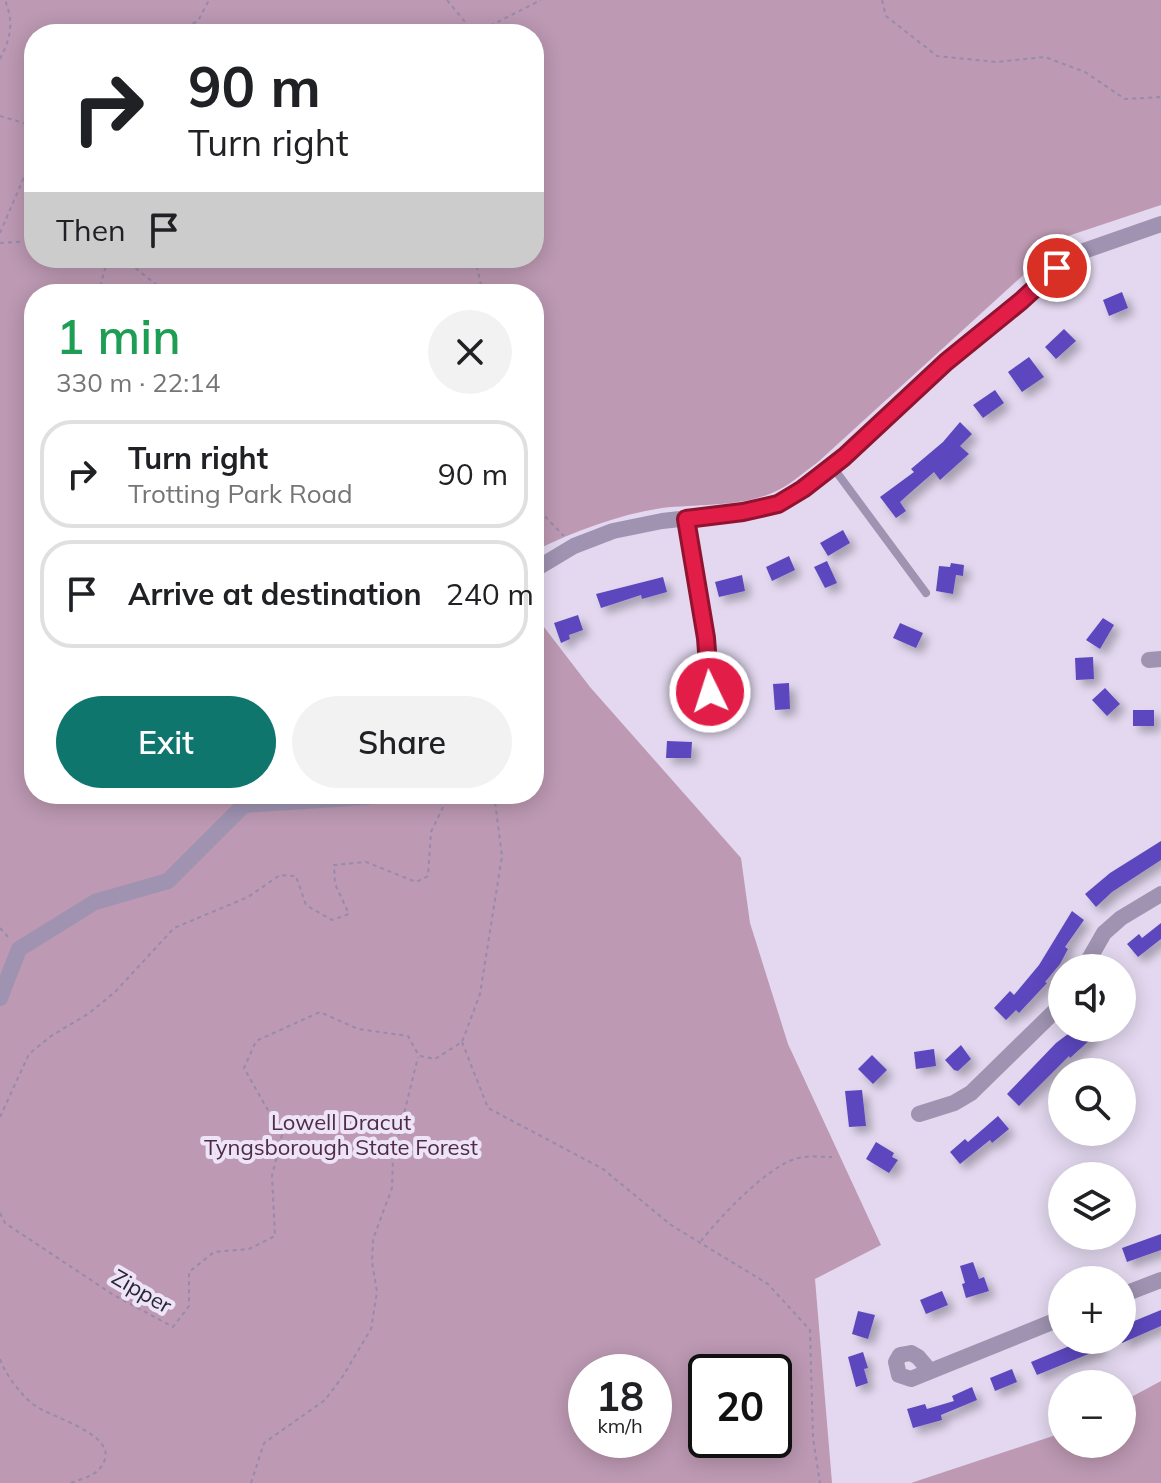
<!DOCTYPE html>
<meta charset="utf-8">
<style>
:root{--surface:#fff;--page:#f2f2f2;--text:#202124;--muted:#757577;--line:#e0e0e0;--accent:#0f766e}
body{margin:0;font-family:Mulish,sans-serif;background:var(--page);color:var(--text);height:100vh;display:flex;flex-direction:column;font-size:30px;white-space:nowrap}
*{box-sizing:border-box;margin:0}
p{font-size:26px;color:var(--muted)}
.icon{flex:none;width:44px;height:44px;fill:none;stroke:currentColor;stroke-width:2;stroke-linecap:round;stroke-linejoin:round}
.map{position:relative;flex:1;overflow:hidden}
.drawer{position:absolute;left:24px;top:284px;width:520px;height:520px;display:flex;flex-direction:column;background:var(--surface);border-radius:32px;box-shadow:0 4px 20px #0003}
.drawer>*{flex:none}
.banner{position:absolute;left:24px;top:24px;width:520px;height:244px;border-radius:32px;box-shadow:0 4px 20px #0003;background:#fff;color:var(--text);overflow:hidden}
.controls{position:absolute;left:1048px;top:954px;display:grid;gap:16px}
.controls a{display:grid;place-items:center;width:88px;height:88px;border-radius:50%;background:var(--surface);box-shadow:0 4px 20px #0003;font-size:40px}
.speed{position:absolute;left:568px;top:1354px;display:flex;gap:16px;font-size:40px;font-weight:700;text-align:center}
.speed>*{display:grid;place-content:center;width:104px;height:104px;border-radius:50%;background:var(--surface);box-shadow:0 4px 20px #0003;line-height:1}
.speed small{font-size:20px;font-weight:400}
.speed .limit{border:4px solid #111;border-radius:12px;background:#fff;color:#111}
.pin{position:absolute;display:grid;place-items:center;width:68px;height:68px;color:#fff;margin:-34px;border:4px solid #fff;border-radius:50%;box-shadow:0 2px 8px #0007}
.me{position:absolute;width:88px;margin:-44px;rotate:356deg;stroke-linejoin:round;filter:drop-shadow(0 0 6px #0008)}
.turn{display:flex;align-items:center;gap:28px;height:168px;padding:0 32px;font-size:36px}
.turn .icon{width:104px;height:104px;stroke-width:2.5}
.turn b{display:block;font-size:56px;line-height:68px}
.then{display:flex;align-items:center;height:76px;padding:0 32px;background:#0003;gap:16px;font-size:30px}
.round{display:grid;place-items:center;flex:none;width:84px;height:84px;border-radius:42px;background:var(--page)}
.summary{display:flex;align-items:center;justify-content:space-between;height:136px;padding:0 32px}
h1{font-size:48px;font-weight:600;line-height:60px;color:#1e9e55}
.action{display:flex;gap:16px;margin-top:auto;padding:16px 32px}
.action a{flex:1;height:92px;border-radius:48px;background:var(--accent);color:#fff;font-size:32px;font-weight:600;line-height:92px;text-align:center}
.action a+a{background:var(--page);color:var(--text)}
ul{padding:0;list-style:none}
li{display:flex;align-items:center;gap:24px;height:108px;margin:0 16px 12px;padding:0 16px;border:4px solid var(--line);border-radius:32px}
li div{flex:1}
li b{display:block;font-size:30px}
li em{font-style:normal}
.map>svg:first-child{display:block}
.green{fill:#bd99b3;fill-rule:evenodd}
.building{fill:#5d47be;filter:url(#shadow)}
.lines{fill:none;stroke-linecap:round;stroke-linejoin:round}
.path{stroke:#978bac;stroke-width:2;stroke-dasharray:4 4;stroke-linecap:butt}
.service{stroke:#9f93b1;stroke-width:8}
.minor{stroke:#9f93b1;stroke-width:16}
.route-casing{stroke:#92132f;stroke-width:20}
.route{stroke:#e11d48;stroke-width:14}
.labels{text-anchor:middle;stroke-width:8;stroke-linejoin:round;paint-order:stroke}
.park-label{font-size:22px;fill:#4f2b44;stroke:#ede4f7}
.street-label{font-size:22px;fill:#292632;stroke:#ede4f7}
</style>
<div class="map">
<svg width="1161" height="1483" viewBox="0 0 1161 1483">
<defs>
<filter id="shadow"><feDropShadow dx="6" dy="6" stdDeviation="4" flood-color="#0004"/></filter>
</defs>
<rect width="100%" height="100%" fill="#e3d8ef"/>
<g class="green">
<path d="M0,0H1161V205L1065,237L818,462C804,472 788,487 772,493C739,507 698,504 662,508C617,515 575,531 534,551V294H34V794H534V614L590,687L741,858L750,923L788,1044L881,1245L815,1279L832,1483H0ZM34,34H534V258H34ZM586,1372H654V1440H586ZM706,1372H774V1440H706Z"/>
<polygon points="1161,1381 1161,1483 911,1483 1062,1433 1062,1444 1122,1444 1122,1402"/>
</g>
<g class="building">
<polygon points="1122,292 1128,308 1109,316 1103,300"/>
<polygon points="1064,329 1076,341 1056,359 1045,347"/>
<polygon points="1029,357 1044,377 1022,392 1008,372"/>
<polygon points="995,390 1004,403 983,418 973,405"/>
<polygon points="960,422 972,434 960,446 969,454 940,480 934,472 910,493 900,502 906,511 896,518 880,497 914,472 911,469 943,442"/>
<polygon points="843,530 850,543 828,556 820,543"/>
<polygon points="789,556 795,570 772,581 766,567"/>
<polygon points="827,561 837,583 825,588 814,567"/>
<polygon points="951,563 964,565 963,576 956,575 953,594 936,591 939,566 950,567"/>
<polygon points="742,575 745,591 719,597 715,582"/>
<polygon points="663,577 667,592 642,599 641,595 601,608 596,594"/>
<polygon points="578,615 583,630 569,635 570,639 561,643 554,623"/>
<polygon points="1103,618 1114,625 1100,649 1086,640"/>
<polygon points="900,623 923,633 916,648 893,638"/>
<polygon points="1093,657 1094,679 1076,680 1075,658"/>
<polygon points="789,683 790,709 775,710 773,684"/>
<polygon points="1105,688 1120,704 1107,716 1092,700"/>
<rect x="1133" y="710" width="21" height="16"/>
<polygon points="667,741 692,742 691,758 666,758"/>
<polygon points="1161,841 1161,860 1112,892 1096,907 1085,894 1110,873"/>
<polygon points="1072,911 1084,920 1065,947 1068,949 1060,964 1045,982 1047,983 1019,1013 1016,1010 1006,1020 994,1008 1010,991 1014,995 1039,965"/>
<polygon points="1161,923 1161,939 1138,957 1127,944 1139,934 1142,938"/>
<polygon points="1076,1028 1098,1028 1090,1040 1070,1058 1069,1056 1019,1106 1007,1094 1056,1043"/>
<polygon points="961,1045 971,1059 958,1071 954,1070 945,1060"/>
<polygon points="934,1049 936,1066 916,1069 914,1052"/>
<polygon points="872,1055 887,1070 873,1084 858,1069"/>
<polygon points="862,1090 866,1126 849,1127 845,1091"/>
<polygon points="998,1116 1009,1129 992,1143 990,1140 960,1164 950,1152 965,1139 968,1142"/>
<polygon points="876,1142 894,1153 892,1157 898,1160 889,1173 866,1159"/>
<polygon points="1161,1234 1161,1250 1127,1262 1122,1248"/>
<polygon points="973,1262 979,1279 984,1277 989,1291 966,1298 962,1284 965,1283 960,1266"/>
<polygon points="942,1291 948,1305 926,1314 920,1300"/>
<polygon points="1161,1310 1161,1326 1122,1343 1122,1326"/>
<polygon points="858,1311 875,1315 868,1339 852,1334"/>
<polygon points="1084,1340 1097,1340 1101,1349 1037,1375 1031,1362"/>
<polygon points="863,1352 868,1368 864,1369 868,1383 856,1387 848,1357"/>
<polygon points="1012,1369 1017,1382 995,1391 990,1378"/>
<polygon points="972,1387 977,1400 941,1415 942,1420 913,1428 907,1409 925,1404 927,1409 954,1401 952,1396"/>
</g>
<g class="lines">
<g class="path">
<polyline points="447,0 475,34"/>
<polyline points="882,0 886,16 937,56 996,62 1045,57 1085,72 1125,99 1161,97"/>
<polyline points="476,33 541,0"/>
<polyline points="171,34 198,21 209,0"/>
<path d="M0,59C11,37 14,23 5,0"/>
<polyline points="0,116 34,126"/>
<polyline points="0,233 34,154"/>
<polyline points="0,243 34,241"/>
<polyline points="123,258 168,294"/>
<polyline points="475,258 483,294"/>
<polyline points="98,294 108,258"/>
<polyline points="534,505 564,536"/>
<polyline points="0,928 10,939"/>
<polyline points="462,1042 488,1108 603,1169 671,1225 768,1284 810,1330 813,1438 820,1483"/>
<polyline points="420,1056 435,1059 462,1042 480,994 502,856 494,794"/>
<polyline points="0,1117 29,1054 51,1036 88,1014 115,992 174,928 248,897 280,875 296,876 306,905 332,920 349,914 335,884 334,865 366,862 416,882 428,876 431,832 444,805 439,794"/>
<polyline points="0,1213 5,1223 112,1294 173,1327 189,1306 189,1272 214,1252 249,1249 275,1236 272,1176 282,1135 244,1068 256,1041 320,1012 358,1029 408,1036 419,1056"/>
<path d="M701,1241C719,1218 767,1167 795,1159C806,1155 821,1157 832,1157"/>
<path d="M0,1359C5,1374 21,1395 34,1405C50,1417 113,1433 105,1459C100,1475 85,1478 70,1483"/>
<polyline points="251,1483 264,1443 325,1400 343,1376 371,1329 377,1292 372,1262 373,1239 392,1188 393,1158 418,1057"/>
</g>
<g class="service">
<polyline points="832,466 926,593"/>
<polyline points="686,519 706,638 710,692"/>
</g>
<g class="minor">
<polyline points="534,570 574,546 613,531 662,521 743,512 778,504 844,457 946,362 1075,254 1161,224"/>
<polyline points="1149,660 1161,659"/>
<polyline points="1084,968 1104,933 1121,918 1161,894"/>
<polyline points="0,998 19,949 95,902 168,881 244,805 367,797 370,794"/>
<polyline points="919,1114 954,1103 971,1093 1062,1004"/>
<polyline points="1122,1295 1161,1280"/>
<polyline points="930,1371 918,1357 911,1353 900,1355 896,1362 899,1375 911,1379 1062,1318"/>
</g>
</g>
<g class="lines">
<defs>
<polyline id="route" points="710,692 706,638 686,519 743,512 778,504 803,489 844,457 946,362 1021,301 1057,268"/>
</defs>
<use href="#route" class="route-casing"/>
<use href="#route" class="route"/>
</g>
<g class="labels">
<g class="park-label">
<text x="341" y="1130">Lowell Dracut<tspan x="341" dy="25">Tyngsborough State Forest</tspan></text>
</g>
<g class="street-label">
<text transform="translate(142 1291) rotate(30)" y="8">Zipper</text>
</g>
</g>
</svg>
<div class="controls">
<a><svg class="icon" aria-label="sound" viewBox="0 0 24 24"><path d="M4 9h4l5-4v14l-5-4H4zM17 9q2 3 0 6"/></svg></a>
<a><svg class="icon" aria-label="search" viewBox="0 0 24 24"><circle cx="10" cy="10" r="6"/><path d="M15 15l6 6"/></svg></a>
<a><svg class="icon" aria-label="layers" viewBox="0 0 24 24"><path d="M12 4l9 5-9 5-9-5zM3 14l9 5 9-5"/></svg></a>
<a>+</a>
<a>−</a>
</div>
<div class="speed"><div>18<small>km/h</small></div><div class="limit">20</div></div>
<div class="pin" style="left:1057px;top:268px;background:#d93025"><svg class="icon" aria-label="arrive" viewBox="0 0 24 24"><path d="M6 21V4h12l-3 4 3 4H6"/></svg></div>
<svg class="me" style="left:710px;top:692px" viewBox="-20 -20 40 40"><circle r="17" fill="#e11d48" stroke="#fff" stroke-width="3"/><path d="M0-11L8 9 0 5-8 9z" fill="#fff"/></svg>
<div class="banner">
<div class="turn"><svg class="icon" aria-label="right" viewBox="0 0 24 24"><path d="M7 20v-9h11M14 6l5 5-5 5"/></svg><div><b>90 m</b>Turn right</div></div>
<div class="then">Then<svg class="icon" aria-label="arrive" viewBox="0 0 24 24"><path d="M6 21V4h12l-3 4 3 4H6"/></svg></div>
</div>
<section class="drawer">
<div class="summary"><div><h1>1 min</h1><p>330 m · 22:14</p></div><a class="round"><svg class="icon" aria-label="close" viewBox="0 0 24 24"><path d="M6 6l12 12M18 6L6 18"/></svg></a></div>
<ul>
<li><svg class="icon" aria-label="right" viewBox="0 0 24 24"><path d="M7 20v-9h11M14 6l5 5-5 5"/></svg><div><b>Turn right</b><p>Trotting Park Road</p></div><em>90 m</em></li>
<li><svg class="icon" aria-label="arrive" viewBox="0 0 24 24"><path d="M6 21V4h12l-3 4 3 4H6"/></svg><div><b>Arrive at destination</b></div><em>240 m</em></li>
</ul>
<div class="action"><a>Exit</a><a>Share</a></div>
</section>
</div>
